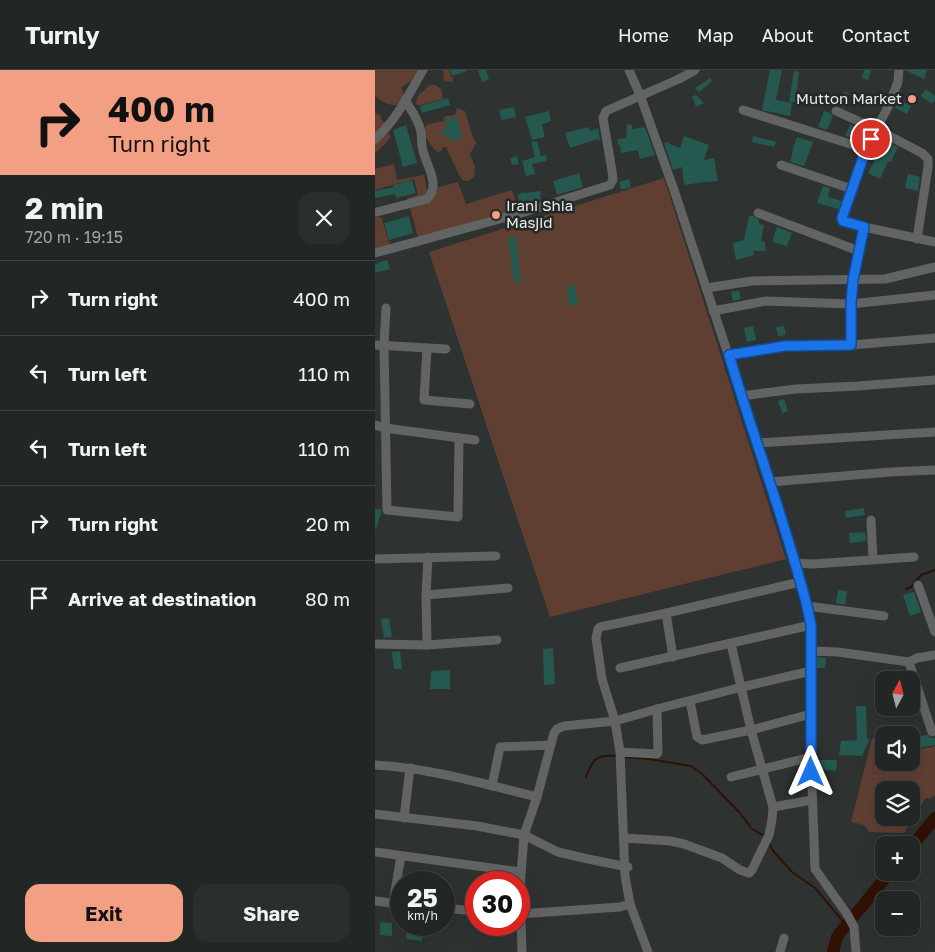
<!DOCTYPE html>
<meta charset="utf-8">
<style>
:root{--surface:#222625;--page:#2a2e2d;--text:#f1f3f6;--muted:#a2a5a7;--line:#3f4342;--accent:#f39f83}
body{margin:0;font-family:"Golos Text",sans-serif;background:var(--page);color:var(--text);height:100vh;display:flex;flex-direction:column;font-size:19px;white-space:nowrap}
*{box-sizing:border-box;margin:0}
p{font-size:16px;color:var(--muted)}
.icon{flex:none;width:28px;height:28px;fill:none;stroke:currentColor;stroke-width:2;stroke-linecap:round;stroke-linejoin:round}
.map{position:relative;flex:1;overflow:hidden}
.drawer{display:flex;flex-direction:column;background:var(--surface);width:375px}
.drawer>*{flex:none}
.banner{background:#f39f83;color:#111;overflow:hidden}
.needle{width:32px;rotate:7deg}
.controls{position:absolute;left:500px;top:601px;display:grid;gap:10px}
.controls a{display:grid;place-items:center;width:45px;height:45px;border-radius:10px;background:var(--surface);box-shadow:0 5px 20px #0002,0 0 0 1px var(--line);font-size:25px}
.speed{position:absolute;left:15px;top:801px;display:flex;gap:10px;font-size:25px;font-weight:700;text-align:center}
.speed>*{display:grid;place-content:center;width:65px;height:65px;border-radius:50%;background:var(--surface);box-shadow:0 5px 20px #0002,0 0 0 1px var(--line);line-height:1}
.speed small{font-size:12px;font-weight:400}
.speed .limit{border:8px solid #d22;background:#fff;color:#111}
.pin{position:absolute;display:grid;place-items:center;width:42px;height:42px;color:#fff;margin:-21px;border:2px solid #fff;border-radius:50%;box-shadow:0 1px 5px #0007}
.me{position:absolute;width:55px;margin:-28px;rotate:0deg;stroke-linejoin:round;filter:drop-shadow(0 0 4px #0008)}
.turn{display:flex;align-items:center;gap:18px;height:105px;padding:0 25px;font-size:22px}
.turn .icon{width:65px;height:65px;stroke-width:2.5}
.turn b{display:block;font-size:35px;line-height:42px}
.round{display:grid;place-items:center;flex:none;width:52px;height:52px;border-radius:15px;background:var(--page)}
.overview{display:flex;align-items:center;justify-content:space-between;height:85px;padding:0 25px}
h1{font-size:30px;font-weight:700;line-height:38px}
.button{display:flex;gap:10px;margin-top:auto;padding:10px 25px}
.button a{flex:1;height:58px;border-radius:15px;background:var(--accent);color:#111;font-size:20px;font-weight:700;line-height:58px;text-align:center}
.button a+a{background:var(--page);color:var(--text)}
ul{padding:0;list-style:none}
li{display:flex;align-items:center;gap:15px;height:75px;padding:0 25px;border-top:1px solid var(--line)}
li div{flex:1}
li b{display:block;font-size:19px}
li em{font-style:normal}
header{display:flex;align-items:center;gap:30px;box-sizing:border-box;height:70px;padding:0 25px;background:var(--surface);border-bottom:1px solid var(--line)}
header strong{font-size:24px}
nav{display:flex;gap:28px;margin-inline-start:auto;font-size:18px}
main{display:flex;flex:1;min-height:0}
.map>svg:first-child{display:block}
.green{fill:#603f33;fill-rule:evenodd}
.lines{fill:none;stroke-linecap:round;stroke-linejoin:round}
.stream{stroke:#321105;stroke-width:2}
.river{stroke:#321105;stroke-width:12}
.building{fill:#255950}
.minor{stroke:#626464;stroke-width:9}
.route-casing{stroke:#114b97;stroke-width:12}
.route{stroke:#1a73e8;stroke-width:9}
.poi-dot{fill:#f39f83;stroke:#242827;stroke-width:2}
.labels{text-anchor:middle;stroke-width:5;stroke-linejoin:round;paint-order:stroke}
.poi-label{font-size:15px;fill:#e9ebeb;stroke:#242827;text-anchor:end}
</style>
<header>
<strong>Turnly</strong>
<nav><a>Home</a><a>Map</a><a>About</a><a>Contact</a></nav>
</header>
<main>
<section class="drawer">
<div class="banner">
<div class="turn"><svg class="icon" aria-label="right" viewBox="0 0 24 24"><path d="M7 20v-9h11M14 6l5 5-5 5"/></svg><div><b>400 m</b>Turn right</div></div>
</div>
<div class="overview"><div><h1>2 min</h1><p>720 m · 19:15</p></div><a class="round"><svg class="icon" aria-label="close" viewBox="0 0 24 24"><path d="M6 6l12 12M18 6L6 18"/></svg></a></div>
<ul>
<li><svg class="icon" aria-label="right" viewBox="0 0 24 24"><path d="M7 20v-9h11M14 6l5 5-5 5"/></svg><div><b>Turn right</b></div><em>400 m</em></li>
<li><svg class="icon" aria-label="left" viewBox="0 0 24 24"><path d="M17 20v-9H6M10 6l-5 5 5 5"/></svg><div><b>Turn left</b></div><em>110 m</em></li>
<li><svg class="icon" aria-label="left" viewBox="0 0 24 24"><path d="M17 20v-9H6M10 6l-5 5 5 5"/></svg><div><b>Turn left</b></div><em>110 m</em></li>
<li><svg class="icon" aria-label="right" viewBox="0 0 24 24"><path d="M7 20v-9h11M14 6l5 5-5 5"/></svg><div><b>Turn right</b></div><em>20 m</em></li>
<li><svg class="icon" aria-label="arrive" viewBox="0 0 24 24"><path d="M6 21V4h12l-3 4 3 4H6"/></svg><div><b>Arrive at destination</b></div><em>80 m</em></li>
</ul>
<div class="button"><a>Exit</a><a>Share</a></div>
</section>
<div class="map">
<svg width="560" height="882" viewBox="0 0 560 882">
<rect width="100%" height="100%" fill="#2e3231"/>
<g class="green">
<path d="M0,0H43L36,11L27,17C27,20 29,23 28,26C26,43 7,32 0,26Z"/>
<polygon points="68,0 74,0 76,7 78,7 78,12 69,11"/>
<polygon points="55,15 60,15 66,19 68,29 45,35 42,35 41,32 43,26"/>
<path d="M82,38L90,41L97,65L101,73L95,84L100,97L99,107L93,111H89L84,105L71,77H68L67,80L63,82C58,79 57,77 54,72C50,66 49,64 51,56L53,54L69,51L68,48L71,46L80,45Z"/>
<polygon points="0,43 5,45 6,48 11,57 0,67"/>
<polygon points="10,63 15,65 16,67 3,81 0,82 0,71"/>
<polygon points="19,94 22,110 49,105 52,120 83,112 91,134 137,120 144,141 0,182 0,146 1,147 6,147 15,175 43,167 32,128 43,125 39,109 0,120 0,99"/>
<polygon points="289,108 411,489 175,547 54,182"/>
<path d="M497,669H509V692H536V674L538,681L560,676V725L558,727L550,729L529,763L494,762L489,755L476,752ZM509,720H536V748H509Z"/>
</g>
<g class="lines">
<g class="stream">
<polyline points="531,519 536,517 546,505 560,500"/>
<polyline points="249,687 274,689 316,696 327,704 365,743 376,758 389,766"/>
<path d="M211,707C218,689 221,684 241,686"/>
<polyline points="393,772 399,782 417,802 440,818 471,855"/>
</g>
<g class="river">
<polyline points="536,777 560,748"/>
<polyline points="480,845 515,802"/>
<polyline points="458,882 462,867 471,855"/>
</g>
</g>
<g class="building">
<polygon points="75,0 92,0 92,1 77,6"/>
<polygon points="103,0 111,0 114,9 107,12"/>
<polygon points="395,0 407,0 401,30 417,33 415,46 387,40"/>
<polygon points="489,0 496,0 493,10 487,8"/>
<polygon points="530,0 552,0 549,9"/>
<polygon points="419,1 424,2 420,32 414,32"/>
<polygon points="335,8 337,11 324,22 320,18"/>
<polygon points="551,19 560,26 560,30 557,34 546,26"/>
<polygon points="469,21 474,23 469,38 464,35"/>
<polygon points="321,25 329,33 321,37 317,26"/>
<polygon points="73,28 75,35 47,43 45,36"/>
<polygon points="524,30 536,36 532,44 520,38"/>
<polygon points="139,37 141,47 126,50 124,40"/>
<polygon points="174,41 176,51 167,54 170,67 157,70 150,47"/>
<polygon points="449,41 455,43 458,46 452,60 443,57"/>
<polygon points="82,47 87,68 75,71 74,65 68,67 66,60 72,59 70,50"/>
<polygon points="252,54 257,55 257,59 270,57 280,85 265,89 263,80 246,83 245,75 243,75 242,69 251,68"/>
<polygon points="475,54 482,57 477,68 470,66"/>
<polygon points="31,55 42,93 28,97 18,60"/>
<polygon points="213,57 215,61 223,58 225,70 223,71 223,69 195,78 190,63"/>
<polygon points="309,66 334,75 329,90 339,88 343,111 329,112 309,115 307,97 298,100 289,73 294,72 295,74 305,78"/>
<polygon points="378,66 401,72 399,77 377,72"/>
<polygon points="422,67 438,72 429,96 415,92 418,81 417,81"/>
<polygon points="504,68 523,77 516,92 513,91 505,109 493,103 502,86 497,84"/>
<polygon points="162,71 166,86 171,85 172,91 157,94 160,104 151,106 147,91 160,87 156,72"/>
<polygon points="142,86 144,94 137,95 135,88"/>
<polygon points="204,103 208,117 182,125 178,111"/>
<polygon points="533,104 545,107 543,121 530,118"/>
<polygon points="254,109 256,117 246,120 244,112"/>
<polygon points="37,110 41,123 21,128 20,124 0,128 0,121 19,117 18,115"/>
<polygon points="448,116 455,118 453,127 467,131 464,139 442,133"/>
<polygon points="166,121 165,131 146,136 142,125 149,122 150,123"/>
<polygon points="34,146 38,163 14,170 9,153"/>
<polygon points="374,146 378,146 384,150 384,154 389,155 386,171 390,172 391,181 378,181 379,185 361,190 358,173 369,170"/>
<polygon points="402,157 417,163 412,176 397,172"/>
<polygon points="141,166 146,212 139,212 133,167"/>
<polygon points="12,190 15,199 0,203 0,194"/>
<polygon points="200,215 203,234 194,236 192,216"/>
<polygon points="364,221 366,229 358,231 356,222"/>
<polygon points="378,256 381,270 372,272 369,258"/>
<polygon points="409,256 411,265 403,266 401,257"/>
<polygon points="409,329 413,341 407,343 403,331"/>
<polygon points="489,438 490,445 471,448 470,441"/>
<polygon points="0,439 6,439 6,443 1,459 0,459"/>
<polygon points="490,462 491,471 475,473 474,463"/>
<polygon points="463,520 472,521 470,535 461,533"/>
<polygon points="539,522 546,542 535,546 528,525"/>
<polygon points="14,548 17,567 9,568 6,549"/>
<polygon points="178,578 180,614 169,615 168,579"/>
<polygon points="25,581 27,599 19,599 17,582"/>
<polygon points="442,587 451,588 450,598 442,598"/>
<polygon points="75,600 75,619 55,619 56,601"/>
<polygon points="481,636 491,636 492,669 495,669 487,686 464,685 466,671 482,670"/>
<polygon points="552,665 555,668 560,668 560,675 538,679 536,668"/>
<polygon points="442,690 462,690 461,701 443,699"/>
<polygon points="5,852 17,853 17,866 5,865"/>
<polygon points="32,859 48,861 47,871 31,869"/>
</g>
<g class="lines">
<g class="minor">
<polyline points="254,0 265,25 299,120 395,412 432,536 436,555 436,687 440,799 472,844 479,857 481,882"/>
<polyline points="524,0 523,12 513,37 491,79 467,149 470,152 489,157 560,172"/>
<polyline points="368,40 491,79"/>
<polyline points="461,41 501,59 547,83 553,89 553,97 542,169"/>
<path d="M0,69C21,51 34,24 48,0"/>
<polyline points="406,95 477,119"/>
<path d="M2,142L52,129C66,115 52,97 48,81C46,75 47,68 46,62C44,50 36,40 30,30"/>
<polyline points="383,143 484,181 478,210 476,234 476,275"/>
<polyline points="484,181 489,157"/>
<polyline points="0,183 143,144 235,115 238,110 237,101 228,48 231,41 304,9 320,0"/>
<polyline points="331,218 377,211 510,209 560,197"/>
<polyline points="11,238 9,275 12,440 83,447 84,368"/>
<polyline points="338,241 391,231 476,234 560,225"/>
<polyline points="0,275 71,279"/>
<polyline points="52,278 49,330 95,334"/>
<polyline points="353,285 410,276 476,275 560,268"/>
<polyline points="366,326 421,319 483,316 560,310"/>
<polyline points="0,355 10,358 100,370"/>
<polyline points="382,373 560,362"/>
<polyline points="395,412 516,402 560,400"/>
<polyline points="496,450 498,489"/>
<polyline points="0,489 121,486"/>
<polyline points="419,493 438,494 539,487"/>
<polyline points="543,515 560,562"/>
<polyline points="51,525 133,518"/>
<polyline points="432,536 509,546"/>
<polyline points="291,543 298,587"/>
<polyline points="0,574 52,575 122,570"/>
<polyline points="52,575 51,525 53,487"/>
<polyline points="436,581 463,582 534,592 542,588 560,585"/>
<polyline points="534,592 557,662"/>
<polyline points="245,598 436,555"/>
<polyline points="315,631 322,667 327,670 376,660 436,644"/>
<polyline points="245,682 282,684 283,682 282,639"/>
<path d="M0,695C55,698 109,714 162,727"/>
<polyline points="356,707 436,687"/>
<polyline points="117,716 125,677 176,675"/>
<polyline points="398,737 437,730"/>
<polyline points="0,744 102,756 149,765 183,782 213,789 253,797"/>
<polyline points="29,748 35,698"/>
<polyline points="249,768 296,771 309,774 347,788 365,800 374,803 377,800 394,765 397,750 398,737 376,660 356,574"/>
<polyline points="0,782 146,802"/>
<polyline points="0,831 26,834"/>
<polyline points="18,833 26,786"/>
<polyline points="69,838 101,841"/>
<polyline points="144,844 245,837 255,834"/>
<polyline points="147,882 145,819 149,765 162,727 179,663 182,659 189,656 240,651 282,639 363,618 436,601"/>
<polyline points="273,882 255,834 250,806 245,682 240,651 227,609 221,568 223,559 225,557 283,545 425,512"/>
<polyline points="405,882 409,868"/>
</g>
</g>
<g class="lines">
<defs>
<path id="route" d="M436,702V555L432,536C410,451 379,369 354,285L410,276L476,275V234L478,210L489,157L468,151L467,148L491,79L496,69"/>
</defs>
<use href="#route" class="route-casing"/>
<use href="#route" class="route"/>
</g>
<g class="poi-dot">
<circle cx="537" cy="29" r="5"/>
<circle cx="121" cy="145" r="5"/>
</g>
<g class="labels">
<g class="poi-label">
<text x="527" y="34">Mutton Market</text>
<text x="131" y="141" text-anchor="start">Irani Shia<tspan x="131" dy="17">Masjid</tspan></text>
</g>
</g>
</svg>
<div class="controls">
<a><svg class="needle" viewBox="-14 -14 28 28"><path d="M0-13l5 13h-10z" fill="#e53935"/><path d="M0 13l5-13h-10z" fill="#a2a5a7"/></svg></a>
<a><svg class="icon" aria-label="sound" viewBox="0 0 24 24"><path d="M4 9h4l5-4v14l-5-4H4zM17 9q2 3 0 6"/></svg></a>
<a><svg class="icon" aria-label="layers" viewBox="0 0 24 24"><path d="M12 4l9 5-9 5-9-5zM3 14l9 5 9-5"/></svg></a>
<a>+</a>
<a>−</a>
</div>
<div class="speed"><div>25<small>km/h</small></div><div class="limit">30</div></div>
<div class="pin" style="left:496px;top:69px;background:#d93025"><svg class="icon" aria-label="arrive" viewBox="0 0 24 24"><path d="M6 21V4h12l-3 4 3 4H6"/></svg></div>
<svg class="me" style="left:436px;top:702px" viewBox="-20 -20 40 40"><path d="M0-17L14 15 0 8-14 15z" fill="#1a73e8" stroke="#fff" stroke-width="4"/></svg>
</div>
</main>
